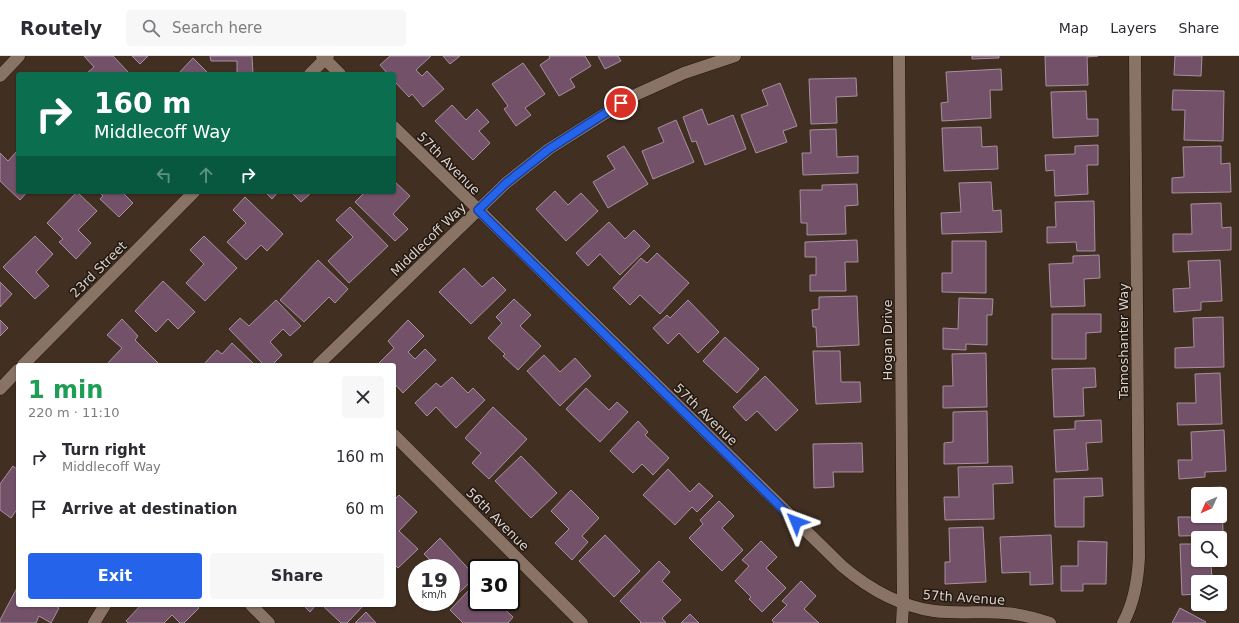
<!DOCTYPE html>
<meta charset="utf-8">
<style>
:root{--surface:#fff;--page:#f7f7f7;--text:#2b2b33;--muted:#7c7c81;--line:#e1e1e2;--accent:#2563eb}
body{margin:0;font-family:"DejaVu Sans",sans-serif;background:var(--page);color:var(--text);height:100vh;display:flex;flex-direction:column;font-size:15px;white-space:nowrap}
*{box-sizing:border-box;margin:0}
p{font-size:13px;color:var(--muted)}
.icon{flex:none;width:22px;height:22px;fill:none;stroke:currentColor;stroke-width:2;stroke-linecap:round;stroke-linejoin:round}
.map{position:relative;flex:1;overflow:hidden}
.side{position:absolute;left:16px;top:307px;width:380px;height:244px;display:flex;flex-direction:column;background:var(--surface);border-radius:4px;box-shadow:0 1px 3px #0004}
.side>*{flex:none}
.banner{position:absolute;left:16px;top:16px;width:380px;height:122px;border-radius:4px;box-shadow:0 1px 3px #0004;background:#0b6e4f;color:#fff;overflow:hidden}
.needle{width:26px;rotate:225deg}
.tools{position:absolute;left:1191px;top:431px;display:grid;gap:8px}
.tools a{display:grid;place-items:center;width:36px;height:36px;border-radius:4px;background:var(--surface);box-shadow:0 1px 3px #0004;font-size:20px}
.speed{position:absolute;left:408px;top:503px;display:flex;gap:8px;font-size:20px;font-weight:700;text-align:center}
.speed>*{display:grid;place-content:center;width:52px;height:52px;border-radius:50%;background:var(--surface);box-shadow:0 1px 3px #0004;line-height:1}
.speed small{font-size:10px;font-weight:400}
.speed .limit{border:2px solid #111;border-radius:6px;background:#fff;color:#111}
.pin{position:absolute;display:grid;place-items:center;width:34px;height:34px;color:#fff;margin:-17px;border:2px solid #fff;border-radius:50%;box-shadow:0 1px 4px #0007}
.me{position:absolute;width:44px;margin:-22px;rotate:314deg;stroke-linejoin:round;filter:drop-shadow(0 0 3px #0008)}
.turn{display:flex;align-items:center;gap:14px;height:84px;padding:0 12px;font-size:18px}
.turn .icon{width:52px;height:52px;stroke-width:2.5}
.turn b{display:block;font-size:28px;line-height:34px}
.lanes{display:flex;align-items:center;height:38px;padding:0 12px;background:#0003;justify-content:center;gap:20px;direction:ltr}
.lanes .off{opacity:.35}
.round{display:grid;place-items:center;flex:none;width:42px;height:42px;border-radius:4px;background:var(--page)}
.overview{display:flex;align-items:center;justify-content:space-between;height:68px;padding:0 12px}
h1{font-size:24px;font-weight:700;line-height:30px;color:#1e9e55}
.action{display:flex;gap:8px;margin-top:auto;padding:8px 12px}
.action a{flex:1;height:46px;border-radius:4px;background:var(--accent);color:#fff;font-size:16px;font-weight:700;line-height:46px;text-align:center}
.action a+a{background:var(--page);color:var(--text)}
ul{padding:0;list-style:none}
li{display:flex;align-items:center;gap:12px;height:52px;padding:0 12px}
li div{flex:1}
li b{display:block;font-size:15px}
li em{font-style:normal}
header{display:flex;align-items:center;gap:24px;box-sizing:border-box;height:56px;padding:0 20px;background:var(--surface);border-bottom:1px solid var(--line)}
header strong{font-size:19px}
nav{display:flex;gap:22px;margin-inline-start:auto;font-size:14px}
.search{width:280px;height:36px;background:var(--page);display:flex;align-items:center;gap:10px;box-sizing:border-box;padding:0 14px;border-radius:4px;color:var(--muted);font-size:15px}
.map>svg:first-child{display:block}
.building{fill:#735169;stroke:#a7909f;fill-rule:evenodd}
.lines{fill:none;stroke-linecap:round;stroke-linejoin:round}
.minor-casing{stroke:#27160b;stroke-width:13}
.minor{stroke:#897365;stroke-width:12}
.route-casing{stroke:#184099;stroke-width:10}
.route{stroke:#2563eb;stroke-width:7}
.labels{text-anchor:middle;stroke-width:3;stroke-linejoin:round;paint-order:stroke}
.street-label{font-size:13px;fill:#ddd1c9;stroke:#221913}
</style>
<header>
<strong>Routely</strong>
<div class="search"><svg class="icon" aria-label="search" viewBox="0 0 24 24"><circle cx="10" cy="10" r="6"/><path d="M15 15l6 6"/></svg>Search here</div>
<nav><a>Map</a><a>Layers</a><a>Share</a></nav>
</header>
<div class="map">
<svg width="1239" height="567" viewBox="0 0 1239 567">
<rect width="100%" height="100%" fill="#412f22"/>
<g class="building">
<polygon points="84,0 113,0 129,17 86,18 94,11"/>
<polygon points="132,0 148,0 140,8"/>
<polygon points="210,0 252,0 253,18 237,18 237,5 211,5"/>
<polygon points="390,0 431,0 416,14 422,20 427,15 444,33 423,51 412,38 409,41 394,25 394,18 388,18 380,9"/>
<polygon points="443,0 460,0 450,8"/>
<polygon points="549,0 585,0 591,10 570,23 575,31 559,40 540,9 550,2"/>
<polygon points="598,0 618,0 621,5 605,13"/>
<polygon points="972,0 999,0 999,2 972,3"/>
<polygon points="1045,0 1098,0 1087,1 1088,29 1046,30"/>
<polygon points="1175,0 1202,0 1201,20 1174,19"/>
<polygon points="193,2 209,18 178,18"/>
<polygon points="523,7 545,38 525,52 531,59 516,70 504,53 508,50 492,28"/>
<polygon points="1001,13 1002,34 990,34 991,62 942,65 941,47 948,46 946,16"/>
<polygon points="856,22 857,40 836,41 837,67 811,68 809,23"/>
<polygon points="780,27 797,70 783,75 787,86 756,97 741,59 768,49 762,34"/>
<polygon points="1173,34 1224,35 1223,85 1184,84 1185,54 1172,54"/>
<polygon points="1086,35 1087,63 1098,63 1098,80 1053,82 1051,36"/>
<polygon points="452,49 466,64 477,53 489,66 479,75 490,87 473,104 435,65"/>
<polygon points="702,53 708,69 733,59 746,93 705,109 696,85 692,86 683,61"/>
<polygon points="676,64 694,106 653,123 642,95 664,86 658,72"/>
<polygon points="981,71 982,91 997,90 998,113 944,115 942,72"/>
<polygon points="836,73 837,101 858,100 858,117 803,119 802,97 811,97 810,74"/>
<polygon points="1098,89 1098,109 1087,109 1088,138 1055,140 1054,114 1046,115 1045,99 1075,98 1075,90"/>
<polygon points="624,90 648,128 608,152 593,126 615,113 607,100"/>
<polygon points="1221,90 1221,108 1230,107 1231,136 1172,137 1172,122 1184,121 1183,91"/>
<polygon points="18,94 18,136 27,136 20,144 0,125 0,97 8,105"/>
<polygon points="394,125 410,140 393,158 408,173 395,185 355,146 365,136 375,136 377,138 378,136 394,136"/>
<polygon points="991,126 993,155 1001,154 1002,176 942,178 941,157 961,156 959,127"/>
<polygon points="857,128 858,149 845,150 846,178 807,179 807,167 801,167 800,134 822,134 822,129"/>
<polygon points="555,135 568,149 581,137 598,155 566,185 536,153"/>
<polygon points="77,136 97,155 78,174 91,187 76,203 59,186 63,183 47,167"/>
<polygon points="99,136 122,136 133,147 119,161 100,143 103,140"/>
<polygon points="265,136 278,136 272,143"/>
<polygon points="291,136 312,136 301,146"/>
<polygon points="245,141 283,178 267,195 261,189 246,204 227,186 246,167 233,154"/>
<polygon points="1094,145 1095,195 1077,195 1076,186 1047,187 1047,171 1056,171 1055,146"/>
<polygon points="1221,147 1222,172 1231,171 1231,194 1173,196 1173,178 1192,178 1191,148"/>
<polygon points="350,151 388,190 349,227 328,205 353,181 336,164"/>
<polygon points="609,166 625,183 634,174 650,190 620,219 600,198 588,210 576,197"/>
<polygon points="35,180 53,198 36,216 49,230 35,243 3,211"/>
<polygon points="204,180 237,212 205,245 186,227 204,208 190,194"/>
<polygon points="857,184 858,206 845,206 846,235 810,235 810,219 816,219 816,201 805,201 805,186"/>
<polygon points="952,185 986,185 986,237 942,236 942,217 952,217"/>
<polygon points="657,197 689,227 660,258 640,239 630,249 613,232 641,202 647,207"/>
<polygon points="1099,199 1100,222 1084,223 1085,250 1051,251 1049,208 1073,207 1073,200"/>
<polygon points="318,204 348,233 335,247 329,241 304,266 280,244"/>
<polygon points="1220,204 1222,245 1201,246 1201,254 1174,256 1173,233 1190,232 1188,205"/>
<polygon points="464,212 482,231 493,221 506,234 471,268 439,236"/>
<polygon points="163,225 195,256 178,273 168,263 156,276 135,255"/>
<polygon points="0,226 12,238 0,251"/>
<polygon points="857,240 859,289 817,291 816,271 813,271 812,254 819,253 819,241"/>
<polygon points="959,242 993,243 992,259 987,259 987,289 966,288 966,294 943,293 943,272 958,273"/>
<polygon points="514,243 531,259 520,270 541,290 518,314 503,300 505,298 488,282 502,267 496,261"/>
<polygon points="276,244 301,270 290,280 283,273 270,286 282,299 272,309 264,309 229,273 240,262 249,270"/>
<polygon points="688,244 719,276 698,297 679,277 668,288 653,272 667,259 670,262"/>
<polygon points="1052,258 1101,258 1101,276 1086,277 1086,303 1052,303"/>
<polygon points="1223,261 1224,311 1175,312 1175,292 1194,291 1193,262"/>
<polygon points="122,263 138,280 135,284 160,309 106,309 122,292 107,279"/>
<polygon points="0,264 8,272 0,280"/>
<polygon points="408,264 424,280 408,296 415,303 425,293 436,304 403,337 394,327 394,309 377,309 394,292 388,285"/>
<polygon points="725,281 759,313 737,337 703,305"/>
<polygon points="232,287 255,309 203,309 217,294 222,298"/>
<polygon points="813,295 840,295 841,326 860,326 861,346 816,348"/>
<polygon points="986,297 987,351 943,352 943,330 953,330 952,298"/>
<polygon points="544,299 560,316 575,302 591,320 560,350 527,315"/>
<polygon points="1095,312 1096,331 1083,332 1084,360 1054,361 1052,313"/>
<polygon points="1220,317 1222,368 1178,369 1177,347 1196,347 1195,318"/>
<polygon points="765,320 798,354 776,375 757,355 746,365 733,351"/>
<polygon points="452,321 468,337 473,332 485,344 456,372 436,351 427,360 415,347 436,327 441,331"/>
<polygon points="586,332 609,354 617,346 628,356 600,386 566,353"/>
<polygon points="493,351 527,383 489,423 472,407 481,397 465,382"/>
<polygon points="987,355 988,407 944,408 944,387 953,386 953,356"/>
<polygon points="1101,364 1102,386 1086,387 1088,414 1056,416 1054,374 1075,373 1075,365"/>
<polygon points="638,365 648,376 645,379 669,402 653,419 642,408 633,417 610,395"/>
<polygon points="1224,374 1226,415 1205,416 1205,421 1179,423 1178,404 1192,404 1191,376"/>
<polygon points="862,387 863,416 833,416 834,431 814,432 813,388"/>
<polygon points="521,400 557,437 531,462 495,425"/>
<polygon points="13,410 18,414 18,452 11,462 0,454 0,428"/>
<polygon points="1012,410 1013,427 993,428 994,463 945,464 944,441 959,441 958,411"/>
<polygon points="668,413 690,436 699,427 713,440 697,456 692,451 675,469 643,439"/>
<polygon points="1102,422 1103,440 1084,441 1084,471 1055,471 1054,423"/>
<path d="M1222,431L1223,479L1179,480L1178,461H1197V432ZM1198,438H1220V460H1198Z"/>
<polygon points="571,434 599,462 582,480 588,486 572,504 555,487 569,473 551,455"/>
<polygon points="399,439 417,456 399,475 418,493 398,512 394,508 394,444"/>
<polygon points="719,445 734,460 722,472 743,494 722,515 689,482 703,468 700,464"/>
<polygon points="983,471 986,526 945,528 945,506 950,506 949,472"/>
<polygon points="605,479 640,515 614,541 579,505"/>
<polygon points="1051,479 1053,528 1030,529 1030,516 1002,517 1000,481"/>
<polygon points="440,482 476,521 451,544 451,512 432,512 435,509 424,498"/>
<polygon points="761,485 777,501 766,512 786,532 762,556 749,543 751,541 735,525 749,510 742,504"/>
<polygon points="1078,485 1107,486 1106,528 1083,528 1083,535 1061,535 1061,510 1078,510"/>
<polygon points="1220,487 1225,487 1226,504 1211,504 1212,526 1198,526 1198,538 1182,539 1180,488 1198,488 1198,504 1220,504"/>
<polygon points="659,505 670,516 662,525 681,544 662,562 666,567 640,567 641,566 620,545"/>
<polygon points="801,525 816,540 804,553 819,567 774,567 772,564 787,549 782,545"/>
<polygon points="18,530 18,549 54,549 59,552 51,567 39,560 36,567 0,567 0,564"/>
<polygon points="468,535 473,539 477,535 477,546 497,546 513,561 508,567 463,567 450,554"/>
<polygon points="432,546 449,546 440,554"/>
<polygon points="141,549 196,549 199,552 184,567 180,567 172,559 164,567 128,567 126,565"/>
<polygon points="303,549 316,549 310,556"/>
<polygon points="322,549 364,549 347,567 341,567"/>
<polygon points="1180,552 1206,566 1205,567 1172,567"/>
<polygon points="366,556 376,567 355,567"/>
<polygon points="690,558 699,567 681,567"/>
</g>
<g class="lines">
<defs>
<g id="minor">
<polyline points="322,0 340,18"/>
<polyline points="899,0 903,548 902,567"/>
<polyline points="310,18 328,0"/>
<polyline points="0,20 19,0"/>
<path d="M394,71L842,510C869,533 898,550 934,555C958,558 982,555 1005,557C1021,558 1035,562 1050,567"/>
<polyline points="23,309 194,136"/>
<polyline points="318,309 506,127 549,93 633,40 684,17 735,0"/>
<polyline points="0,333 18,314"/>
<polyline points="394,379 582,567"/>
<polyline points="251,549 269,567"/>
<polyline points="94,567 105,549"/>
<path d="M1123,567C1134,547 1138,523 1139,501L1135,0"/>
</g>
</defs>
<use href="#minor" class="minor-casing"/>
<use href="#minor" class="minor"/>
</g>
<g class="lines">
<defs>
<polyline id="route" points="621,47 549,93 506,127 478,154 796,466"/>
</defs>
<use href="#route" class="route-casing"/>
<use href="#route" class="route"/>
</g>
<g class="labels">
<g class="street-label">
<text transform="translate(449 107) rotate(45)" y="5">57th Avenue</text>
<text transform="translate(428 183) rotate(-44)" y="5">Middlecoff Way</text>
<text transform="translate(98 213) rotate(-45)" y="5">23rd Street</text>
<text transform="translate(887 284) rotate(-90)" y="5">Hogan Drive</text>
<text transform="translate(1123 285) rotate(-90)" y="5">Tamoshanter Way</text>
<text transform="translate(706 358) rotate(44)" y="5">57th Avenue</text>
<text transform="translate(498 463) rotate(45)" y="5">56th Avenue</text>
<text transform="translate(964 541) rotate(4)" y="5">57th Avenue</text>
</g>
</g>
</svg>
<div class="tools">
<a><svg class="needle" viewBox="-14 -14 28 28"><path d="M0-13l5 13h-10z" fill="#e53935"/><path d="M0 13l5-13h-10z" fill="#7c7c81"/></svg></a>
<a><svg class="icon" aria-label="search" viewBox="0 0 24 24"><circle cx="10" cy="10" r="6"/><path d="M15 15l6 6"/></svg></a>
<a><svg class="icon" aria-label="layers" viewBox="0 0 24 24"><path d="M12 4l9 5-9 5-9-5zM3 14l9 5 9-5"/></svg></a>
</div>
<div class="speed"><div>19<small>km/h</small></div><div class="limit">30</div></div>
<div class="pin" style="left:621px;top:47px;background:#d93025"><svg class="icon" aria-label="arrive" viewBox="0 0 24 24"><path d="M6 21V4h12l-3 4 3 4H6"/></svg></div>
<svg class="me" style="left:796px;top:466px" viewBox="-20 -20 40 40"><path d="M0-17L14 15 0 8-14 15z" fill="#2563eb" stroke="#fff" stroke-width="4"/></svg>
<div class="banner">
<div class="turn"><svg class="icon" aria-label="right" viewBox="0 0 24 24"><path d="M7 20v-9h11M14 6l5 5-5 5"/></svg><div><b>160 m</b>Middlecoff Way</div></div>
<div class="lanes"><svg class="icon off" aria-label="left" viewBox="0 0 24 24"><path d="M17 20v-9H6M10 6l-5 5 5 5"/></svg><svg class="icon off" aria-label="ahead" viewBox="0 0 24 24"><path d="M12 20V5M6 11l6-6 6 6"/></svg><svg class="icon" aria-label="right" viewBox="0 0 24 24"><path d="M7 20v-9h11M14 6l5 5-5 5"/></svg></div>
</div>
<section class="side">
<div class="overview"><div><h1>1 min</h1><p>220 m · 11:10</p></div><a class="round"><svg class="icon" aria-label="close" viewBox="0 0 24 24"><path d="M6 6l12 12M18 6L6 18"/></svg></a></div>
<ul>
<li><svg class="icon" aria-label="right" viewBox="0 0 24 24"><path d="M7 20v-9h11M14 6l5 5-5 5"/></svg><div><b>Turn right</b><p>Middlecoff Way</p></div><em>160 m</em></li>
<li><svg class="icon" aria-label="arrive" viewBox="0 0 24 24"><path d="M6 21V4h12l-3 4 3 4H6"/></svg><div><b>Arrive at destination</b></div><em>60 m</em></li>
</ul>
<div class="action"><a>Exit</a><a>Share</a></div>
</section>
</div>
